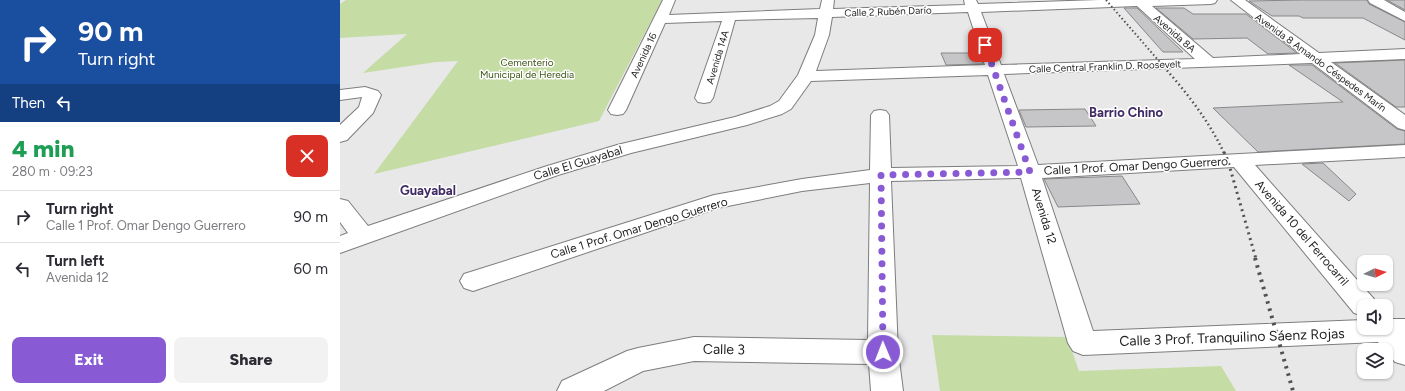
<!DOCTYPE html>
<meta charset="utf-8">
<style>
:root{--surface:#fff;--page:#f2f2f3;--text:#2b2b33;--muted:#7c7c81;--line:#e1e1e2;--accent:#885bd4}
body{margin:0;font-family:Figtree,sans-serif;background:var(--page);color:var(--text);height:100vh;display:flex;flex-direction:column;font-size:15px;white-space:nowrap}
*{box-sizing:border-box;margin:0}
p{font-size:13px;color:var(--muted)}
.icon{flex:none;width:22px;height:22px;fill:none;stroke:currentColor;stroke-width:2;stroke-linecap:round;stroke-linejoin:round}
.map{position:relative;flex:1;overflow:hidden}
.panel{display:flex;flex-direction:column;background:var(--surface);width:340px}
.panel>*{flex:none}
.top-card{background:#1a4fa0;color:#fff;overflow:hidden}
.needle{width:26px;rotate:85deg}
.fabs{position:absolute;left:1017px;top:255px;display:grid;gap:8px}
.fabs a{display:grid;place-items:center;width:36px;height:36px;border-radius:8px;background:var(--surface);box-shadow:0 1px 3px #0004;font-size:20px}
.pin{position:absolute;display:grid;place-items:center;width:34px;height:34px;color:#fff;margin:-17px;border-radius:8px;box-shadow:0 2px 6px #0006}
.me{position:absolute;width:44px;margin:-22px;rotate:359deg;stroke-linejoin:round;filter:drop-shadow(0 0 3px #0008)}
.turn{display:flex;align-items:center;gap:14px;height:84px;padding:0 12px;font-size:18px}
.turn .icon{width:52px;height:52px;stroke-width:2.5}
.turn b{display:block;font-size:28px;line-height:34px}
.then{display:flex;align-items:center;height:38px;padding:0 12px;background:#0003;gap:8px;font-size:15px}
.round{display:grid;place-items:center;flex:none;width:42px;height:42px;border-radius:8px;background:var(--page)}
.summary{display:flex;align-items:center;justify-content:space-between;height:68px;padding:0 12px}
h1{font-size:24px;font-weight:800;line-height:30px;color:#1e9e55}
.cta{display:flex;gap:8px;margin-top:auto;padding:8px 12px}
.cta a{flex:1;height:46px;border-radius:8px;background:var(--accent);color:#fff;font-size:16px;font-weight:800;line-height:46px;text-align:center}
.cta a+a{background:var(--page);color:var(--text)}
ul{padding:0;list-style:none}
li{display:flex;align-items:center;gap:12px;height:52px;padding:0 12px;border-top:1px solid var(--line)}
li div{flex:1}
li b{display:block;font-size:15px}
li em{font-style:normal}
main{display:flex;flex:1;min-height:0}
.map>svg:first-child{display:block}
.green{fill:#c5dca5}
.building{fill:#c6c6c8;stroke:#888889}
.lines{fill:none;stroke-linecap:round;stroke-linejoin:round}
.minor-casing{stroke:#7d7d7e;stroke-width:2}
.major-casing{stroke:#7d7d7e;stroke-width:2}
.minor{fill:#fff;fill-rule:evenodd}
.major{fill:#fff;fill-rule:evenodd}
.rail-far3{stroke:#515151;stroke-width:2;stroke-dasharray:1.5 2.5;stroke-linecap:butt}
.rail-far2{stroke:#515151;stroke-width:2.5;stroke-dasharray:1.5 3;stroke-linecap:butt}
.rail-far1{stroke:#515151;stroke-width:3;stroke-dasharray:2 4;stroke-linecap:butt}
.rail{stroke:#515151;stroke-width:4;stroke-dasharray:2.5 5;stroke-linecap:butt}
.route{stroke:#885bd4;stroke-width:7;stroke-dasharray:0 12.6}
.labels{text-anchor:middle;stroke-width:3;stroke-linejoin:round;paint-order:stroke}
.far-street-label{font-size:10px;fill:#1f1f1f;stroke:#fff}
.far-park-label{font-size:10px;fill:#3d5314;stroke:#fff}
.street-label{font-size:12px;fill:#1f1f1f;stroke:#fff}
.neighbourhood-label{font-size:13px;font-weight:bold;fill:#402b65;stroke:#fff}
.near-street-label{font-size:14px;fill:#1f1f1f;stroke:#fff}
</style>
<main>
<section class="panel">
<div class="top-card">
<div class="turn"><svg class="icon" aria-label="right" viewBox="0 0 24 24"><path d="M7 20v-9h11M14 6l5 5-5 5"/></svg><div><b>90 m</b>Turn right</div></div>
<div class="then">Then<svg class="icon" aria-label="left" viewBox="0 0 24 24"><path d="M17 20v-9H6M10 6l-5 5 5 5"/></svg></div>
</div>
<div class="summary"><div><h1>4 min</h1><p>280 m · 09:23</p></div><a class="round" style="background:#d93025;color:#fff"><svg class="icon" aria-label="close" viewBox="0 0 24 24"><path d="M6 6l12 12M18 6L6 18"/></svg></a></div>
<ul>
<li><svg class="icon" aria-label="right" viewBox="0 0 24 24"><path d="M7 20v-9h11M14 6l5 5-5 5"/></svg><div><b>Turn right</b><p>Calle 1 Prof. Omar Dengo Guerrero</p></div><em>90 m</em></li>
<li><svg class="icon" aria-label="left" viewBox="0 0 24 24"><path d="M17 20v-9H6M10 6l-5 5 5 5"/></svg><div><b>Turn left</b><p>Avenida 12</p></div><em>60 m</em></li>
</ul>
<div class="cta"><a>Exit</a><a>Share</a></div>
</section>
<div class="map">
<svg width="1065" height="391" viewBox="0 0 1065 391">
<rect width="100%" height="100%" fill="#e8e8e9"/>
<g class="green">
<polygon points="6,0 322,0 259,121 34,174 118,61 96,62 23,73 67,34 0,38 0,4"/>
<polygon points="592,335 727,337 739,371 881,366 896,391 600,391"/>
</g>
<g class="building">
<polygon points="962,0 1027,0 1029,4 1065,22 1065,40 1023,18 963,18 959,16 932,16 909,1"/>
<polygon points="1047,0 1065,0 1065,10"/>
<polygon points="784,8 797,8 843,52 823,52"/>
<polygon points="816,8 844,8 853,14 906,14 957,53 928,54 907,38 853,39"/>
<polygon points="601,53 640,53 643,64 606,65"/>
<polygon points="1065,60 1065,107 1056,107 995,63"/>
<polygon points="949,65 972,65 1057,129 1065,131 1065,144 918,152 873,108 1003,102"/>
<polygon points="745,109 756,126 686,127 679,110"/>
<polygon points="983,163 1016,194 1009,201 962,164"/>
<polygon points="782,176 800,204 718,207 704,179"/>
</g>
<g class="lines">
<defs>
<g id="minor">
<path d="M323,0H335L329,15L480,9L482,0H494L493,9L625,5L624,0H636L638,4L759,0H877L875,3L871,4L812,6L873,58L961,54L891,0H905L979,53L1065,49V59L991,62L1065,115V130L1058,128L972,63L664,74L698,165L1065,145V157L915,165L1034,299L1038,306H1024V316L1014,313L894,167L702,178L753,331L1024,320V328H1046V318L1051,319H1065V365L1055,362L1038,342L743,355L733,351L728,343L681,178L551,181L558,352L563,391H531L529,364L354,361L303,371L264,391H217L222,381L287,351L298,348L354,337L528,340L530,183L462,191L378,208L133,291L124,288L120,281L124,274L374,195L462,179L530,170L531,115L534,111L540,110L546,111L549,115L551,168L678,166L648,75L471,81L451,109L442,114L407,125L291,153L218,175L0,253V236L8,233L0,222V199L8,201L28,226L204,167L277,145L395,117L430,106L439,101L458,75L475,35L478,18L395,20L373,98L370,102L364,103L358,102L355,98L382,21L325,23L286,110L283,114L277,115L271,114L268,110ZM797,6L855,59L661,65L641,12ZM628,12L645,65L476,71L489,35L492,17Z"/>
<polygon points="25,87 38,91 41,95 33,113 7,140 0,142 0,125 19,107 22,97 0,100 0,90"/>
</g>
<polygon id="major" points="1028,0 1044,0 1065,12 1065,21 1030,3"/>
</defs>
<use href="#minor" class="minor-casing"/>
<use href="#major" class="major-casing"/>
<use href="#minor" class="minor"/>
<use href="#major" class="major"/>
<polyline class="rail-far3" points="766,0 825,68"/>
<path class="rail-far2" d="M824,67C847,93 869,121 884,153"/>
<polyline class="rail-far1" points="884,152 888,161 916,259"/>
<polyline class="rail" points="915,258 953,391"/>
</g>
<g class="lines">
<polyline class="route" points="543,352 541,175 690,172 645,45"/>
</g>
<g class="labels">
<g class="far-street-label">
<text transform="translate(548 11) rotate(-2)" y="4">Calle 2 Rubén Darío</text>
<text transform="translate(835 33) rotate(41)" y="4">Avenida 8A</text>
<text transform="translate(303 55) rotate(-65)" y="4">Avenida 16</text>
<text transform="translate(377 57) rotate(-73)" y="4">Avenida 14A</text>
<text transform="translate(981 62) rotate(36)" y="4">Avenida 8 Amando Céspedes Marín</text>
<text transform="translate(765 66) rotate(-2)" y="4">Calle Central Franklin D. Roosevelt</text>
</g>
<g class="far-park-label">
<text x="187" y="66">Cementerio<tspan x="187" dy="12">Municipal de Heredia</tspan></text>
</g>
<g class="street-label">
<text transform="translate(238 163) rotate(-17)" y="4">Calle El Guayabal</text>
<text transform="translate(796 166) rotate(-3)" y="4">Calle 1 Prof. Omar Dengo Guerrero</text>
<text transform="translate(704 216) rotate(73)" y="4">Avenida 12</text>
<text transform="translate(299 228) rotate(-17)" y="4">Calle 1 Prof. Omar Dengo Guerrero</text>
<text transform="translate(962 233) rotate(49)" y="4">Avenida 10 del Ferrocarril</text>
</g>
<g class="neighbourhood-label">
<text x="786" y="117">Barrio Chino</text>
<text x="88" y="195">Guayabal</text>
</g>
<g class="near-street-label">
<text transform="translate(892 337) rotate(-2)" y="5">Calle 3 Prof. Tranquilino Sáenz Rojas</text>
<text transform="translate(384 349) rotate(1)" y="5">Calle 3</text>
</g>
</g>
</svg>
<div class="fabs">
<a><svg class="needle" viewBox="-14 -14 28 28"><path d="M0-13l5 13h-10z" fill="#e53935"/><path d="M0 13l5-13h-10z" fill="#7c7c81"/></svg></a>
<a><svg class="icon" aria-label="sound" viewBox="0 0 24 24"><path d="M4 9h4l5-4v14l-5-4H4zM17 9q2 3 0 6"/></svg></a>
<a><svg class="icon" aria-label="layers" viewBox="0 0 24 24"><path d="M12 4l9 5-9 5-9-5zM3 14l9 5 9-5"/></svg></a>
</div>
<div class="pin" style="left:645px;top:45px;background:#d93025"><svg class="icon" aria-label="arrive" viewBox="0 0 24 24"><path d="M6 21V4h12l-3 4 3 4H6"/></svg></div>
<svg class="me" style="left:543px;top:352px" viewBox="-20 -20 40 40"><circle r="17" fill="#885bd4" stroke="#fff" stroke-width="3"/><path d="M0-11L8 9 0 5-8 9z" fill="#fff"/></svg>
</div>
</main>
